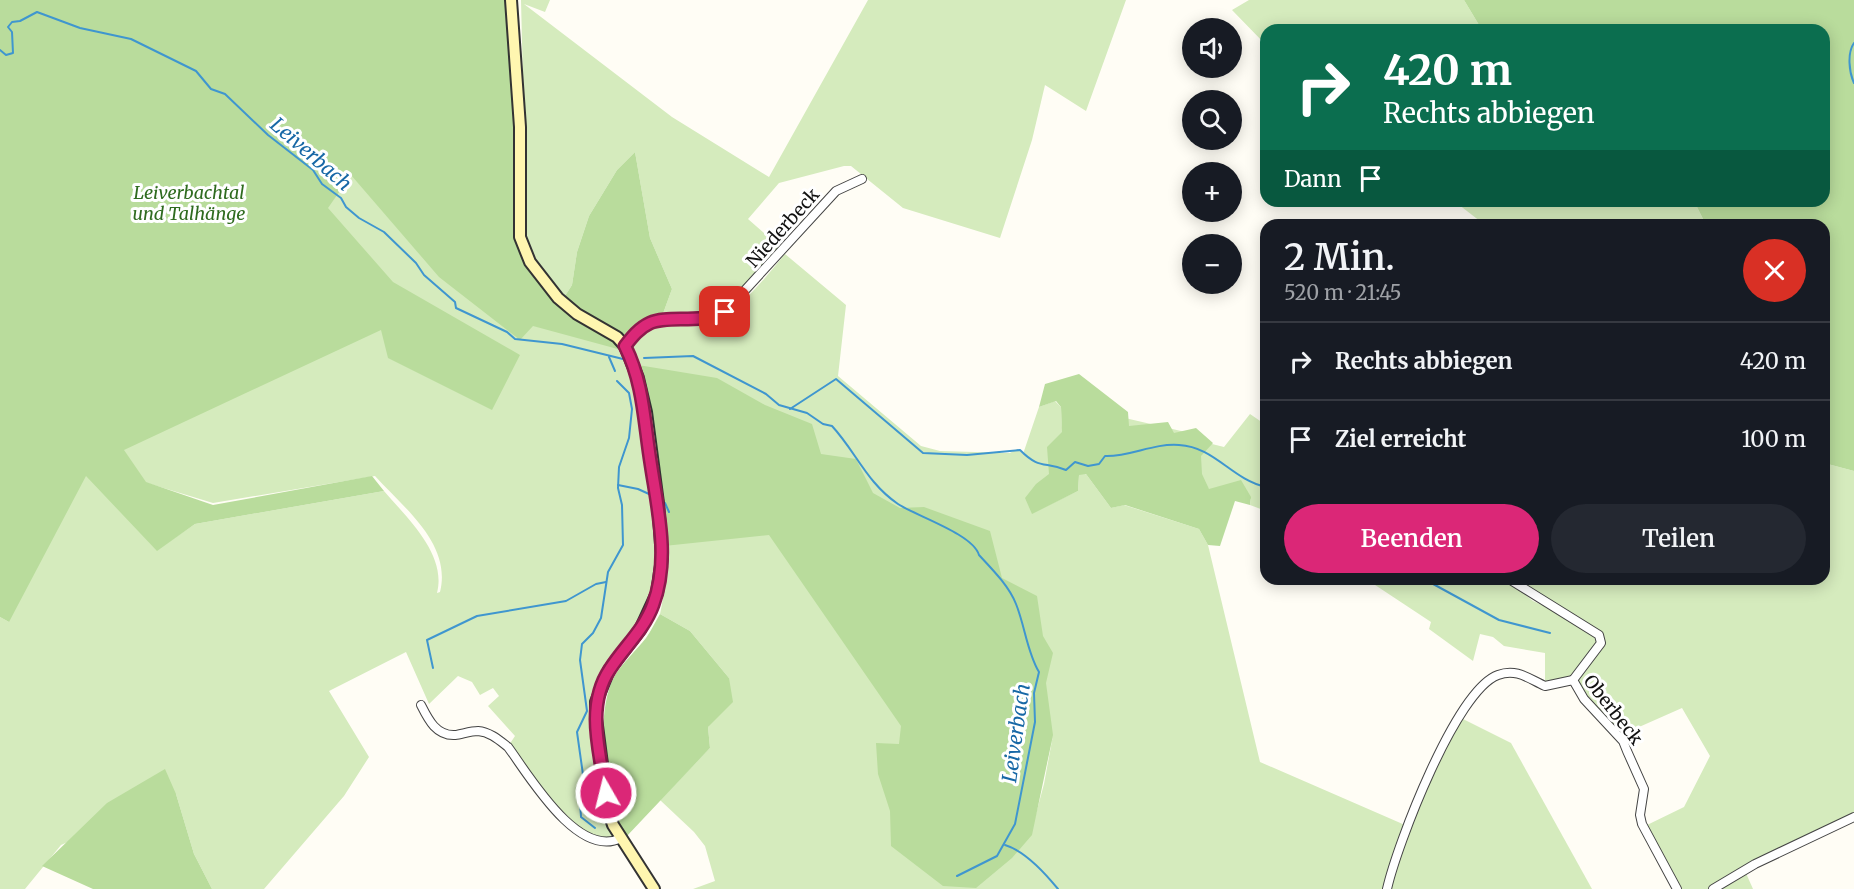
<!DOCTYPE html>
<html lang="de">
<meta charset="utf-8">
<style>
:root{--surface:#171b24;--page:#242831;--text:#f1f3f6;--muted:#9ea1a6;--line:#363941;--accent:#db2777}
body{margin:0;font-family:Merriweather,serif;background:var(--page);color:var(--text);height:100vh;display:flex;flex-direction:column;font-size:22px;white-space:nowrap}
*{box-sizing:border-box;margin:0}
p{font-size:20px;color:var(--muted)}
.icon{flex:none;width:33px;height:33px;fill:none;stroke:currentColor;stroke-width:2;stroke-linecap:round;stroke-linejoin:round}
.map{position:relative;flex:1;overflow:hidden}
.panel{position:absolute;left:1260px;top:219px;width:570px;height:366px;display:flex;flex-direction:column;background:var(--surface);border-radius:18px;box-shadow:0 3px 15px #0003}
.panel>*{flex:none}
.guide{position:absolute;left:1260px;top:24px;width:570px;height:183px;border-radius:18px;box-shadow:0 3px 15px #0003;background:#0b6e4f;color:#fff;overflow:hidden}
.buttons{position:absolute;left:1182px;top:18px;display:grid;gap:12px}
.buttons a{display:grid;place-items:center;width:60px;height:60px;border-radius:50%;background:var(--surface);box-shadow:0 3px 15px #0003;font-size:30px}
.pin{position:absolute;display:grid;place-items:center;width:51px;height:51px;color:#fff;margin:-26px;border-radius:12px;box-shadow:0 3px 9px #0006}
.me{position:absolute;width:66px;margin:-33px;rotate:352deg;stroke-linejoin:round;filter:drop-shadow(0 0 4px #0008)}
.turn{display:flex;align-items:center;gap:21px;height:126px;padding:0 24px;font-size:27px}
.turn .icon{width:78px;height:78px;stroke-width:2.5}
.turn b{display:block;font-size:42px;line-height:51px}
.then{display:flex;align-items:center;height:57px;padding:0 24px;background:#0003;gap:12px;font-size:22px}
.round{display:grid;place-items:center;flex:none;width:63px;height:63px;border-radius:32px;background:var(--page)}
.head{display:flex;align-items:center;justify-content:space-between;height:102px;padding:0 24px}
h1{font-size:36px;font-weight:600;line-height:45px}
.primary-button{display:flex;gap:12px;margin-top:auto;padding:12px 24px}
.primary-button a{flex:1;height:69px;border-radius:36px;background:var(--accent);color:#fff;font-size:24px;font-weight:600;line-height:69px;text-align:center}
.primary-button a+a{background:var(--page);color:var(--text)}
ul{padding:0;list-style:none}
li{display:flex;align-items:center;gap:18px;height:78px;padding:0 24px;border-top:2px solid var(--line)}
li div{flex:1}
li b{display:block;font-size:22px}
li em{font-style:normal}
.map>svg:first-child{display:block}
.green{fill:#d5ebbd;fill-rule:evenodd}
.forest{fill:#b9dc9c}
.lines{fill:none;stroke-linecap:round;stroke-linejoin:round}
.stream{stroke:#3f96cf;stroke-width:2}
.street-casing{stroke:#444;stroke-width:10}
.secondary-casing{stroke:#333;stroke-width:14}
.street{stroke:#fff;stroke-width:8}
.secondary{stroke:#fff6b0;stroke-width:10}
.route-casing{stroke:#8e194d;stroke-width:15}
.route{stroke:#db2777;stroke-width:10}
.labels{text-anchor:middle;stroke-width:6;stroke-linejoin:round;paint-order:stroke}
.park-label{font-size:18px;font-style:italic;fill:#2f6b1f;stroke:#fff}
.street-label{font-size:18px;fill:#111;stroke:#fff}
.water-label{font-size:20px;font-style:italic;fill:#1768a6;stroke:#fff}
</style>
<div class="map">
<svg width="1854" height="889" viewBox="0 0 1854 889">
<rect width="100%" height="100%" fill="#fffdf5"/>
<g class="green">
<path d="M0,0L468,229L625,352L632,349L631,345L652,323C668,323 688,326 704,322C740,313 762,281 785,254L846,305L838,376L921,446L940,451L1010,453L1017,449L1023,454L1039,407L1055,401L1061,407L1062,428L1112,415L1194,434L1212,444L1224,447L1250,414L1266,425V511L1250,505L1251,499L1209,489L1151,464L1080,475L1086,474L1111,508L1124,505L1199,529L1208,545L1260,762L1405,825L1386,889H693L715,881L705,846L694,832L660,800L710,748L708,727L729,678L690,631L660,614C666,587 666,565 658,538L659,558L649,609L593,701L613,836C576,854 527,769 509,745L515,736L488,706L499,696L493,688L480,695L472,682L458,676L429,704L406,652L329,691L369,757L344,796L264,889H212L194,854L176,794L61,845L25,889H0V617L9,622ZM1079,475L1078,491L1032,513ZM375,476C404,508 452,544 440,592L437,593C447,554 407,518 384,491L195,524L157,550L149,542L147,483L213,503ZM1053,735L1044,784L1030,836Z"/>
<polygon points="521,0 550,0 545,12 524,4 672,117 769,177 868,0 1126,0 1086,111 1045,85 1032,140 1000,238 903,208 851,166 844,166 779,183 748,219 781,248 725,311 700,318 661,319 672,289 650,238 635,152 617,170 589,216 577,252 572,285 563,299 527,250"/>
<polygon points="1249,0 1464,0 1482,30 1266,30 1266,45 1232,10"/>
<polygon points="1454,201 1694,201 1706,225 1485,225"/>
<polygon points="1824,463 1854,471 1854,815 1738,871 1708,889 1679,889 1645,826 1684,807 1710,756 1682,708 1621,735 1570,679 1545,683 1545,653 1504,646 1493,637 1480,634 1473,661 1429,629 1431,622 1366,579 1506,579 1533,601 1565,615 1511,579 1824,579"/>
<polygon points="1459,717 1511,743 1592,889 1389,889 1407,826"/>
<polygon points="1745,871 1753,889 1716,889"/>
</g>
<g class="forest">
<polygon points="0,0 507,0 518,172 516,223 529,266 625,351 533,326 520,340 439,277 351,175 328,208 393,282 520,355 492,410 388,358 381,330 124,450 146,482 213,505 372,476 384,491 195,524 157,551 86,476 9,622 0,617"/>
<polygon points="1464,0 1854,0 1854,471 1824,463 1824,225 1706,225 1694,201 1824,201 1824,30 1482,30"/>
<polygon points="635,152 650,238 672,289 661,319 650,320 625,339 563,299 572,285 577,252 589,216 617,170"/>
<polygon points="638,365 717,378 765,405 812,424 821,454 856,459 873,493 900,508 924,507 990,531 1002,578 1037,596 1043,636 1053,653 1046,683 1053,735 1032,835 1012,858 976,888 943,886 891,846 890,811 878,774 876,743 899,744 901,726 769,535 664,546"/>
<polygon points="1079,374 1128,412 1129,426 1168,422 1174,433 1196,428 1213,443 1201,456 1202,474 1209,489 1241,480 1251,497 1250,505 1235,501 1220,546 1208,545 1199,529 1125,505 1111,508 1086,474 1079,475 1078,491 1032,514 1025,498 1036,484 1049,474 1047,447 1062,432 1061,407 1056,401 1039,407 1045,384"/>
<path d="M660,614L690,631L729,678L733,702L708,727L710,748L626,837C604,801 594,715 614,677C622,663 636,651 646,638C651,631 655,622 660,614Z"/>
<polygon points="165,769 176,794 194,854 212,889 93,889 42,866 107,803"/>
</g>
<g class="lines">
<g class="stream">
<path d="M1854,43C1847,53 1849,72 1854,83"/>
<polyline points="0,50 6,55 13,53 12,32 8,27 12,22 20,21 37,12 80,28 131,39 196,71 211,89 225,94 268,135 313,170 322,184 341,198 346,207 359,218 384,232 416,263 424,275 455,302 456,308 507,332 515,339 562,344 623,359"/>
<polyline points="609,357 615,371"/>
<path d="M644,358L693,356L766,394L779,405L807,413L823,424L832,426C856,452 867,483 898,504C916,516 973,534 979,555C992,569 1009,586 1016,604C1025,626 1027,652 1039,672L1034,693L1035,722L1015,824L997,856L957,876"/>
<path d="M790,409L836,379L923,453L967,455L1020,450C1040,470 1044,461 1066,470L1075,462L1088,466L1099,464L1105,456C1130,457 1153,443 1179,445C1215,447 1231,479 1266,487"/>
<polyline points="618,485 638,489 649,494"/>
<polyline points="665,503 669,512"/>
<polyline points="1424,579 1499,620 1550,633"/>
<polyline points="433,668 427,640 477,616 566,601 596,584 606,582"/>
<polyline points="595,828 581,817 580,801 586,796 577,732 587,711 580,660 582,644 593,633 601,618 608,572 623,545 622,505 618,488 619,467 629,438 632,409 629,393 617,381"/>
<path d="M1005,845C1025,851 1045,873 1058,889"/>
</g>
<defs>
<g id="street">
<path d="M625,346C632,337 639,328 650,323C668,315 700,323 725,312L836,191L862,179"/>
<polyline points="1509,579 1599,635 1601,643 1573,680"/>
<path d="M421,705C428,719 436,736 455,735C462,734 471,731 478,731C490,732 499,740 508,747C528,774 578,860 621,838"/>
<path d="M1387,889C1397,845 1456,690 1498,675C1517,668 1529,679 1545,686L1573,680L1584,699L1623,741L1627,751L1644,789L1640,815L1642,824L1677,889"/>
<polyline points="1713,889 1755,864 1854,817"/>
</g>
<polyline id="secondary" points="511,0 520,127 520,237 530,262 558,298 577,314 617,337 625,346 638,378 646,412 658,503 662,558 657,593 640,630 609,670 596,702 596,718 608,810 613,825 654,889"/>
</defs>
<use href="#street" class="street-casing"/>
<use href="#secondary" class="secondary-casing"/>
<use href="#street" class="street"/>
<use href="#secondary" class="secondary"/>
</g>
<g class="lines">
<defs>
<path id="route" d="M606,793C600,753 585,706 610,669C624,647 644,630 653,605C670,560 658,511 651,465C644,423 644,384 625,346C632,337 639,328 650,323C668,315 700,324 725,312"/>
</defs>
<use href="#route" class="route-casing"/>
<use href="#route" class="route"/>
</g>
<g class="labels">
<g class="park-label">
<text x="189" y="199">Leiverbachtal<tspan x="189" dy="21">und Talhänge</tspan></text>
</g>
<g class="street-label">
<text transform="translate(783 228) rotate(-48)" y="6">Niederbeck</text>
<text transform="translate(1613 710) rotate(52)" y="6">Oberbeck</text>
</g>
<g class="water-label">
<text transform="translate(311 154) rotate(41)" y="7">Leiverbach</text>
<text transform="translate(1016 733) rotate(-82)" y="7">Leiverbach</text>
</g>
</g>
</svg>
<div class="buttons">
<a><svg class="icon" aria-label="sound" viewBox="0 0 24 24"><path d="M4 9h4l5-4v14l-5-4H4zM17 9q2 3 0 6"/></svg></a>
<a><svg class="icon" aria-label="search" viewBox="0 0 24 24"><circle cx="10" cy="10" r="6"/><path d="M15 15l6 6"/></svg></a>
<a>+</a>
<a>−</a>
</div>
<div class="pin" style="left:725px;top:312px;background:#d93025"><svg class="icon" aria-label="arrive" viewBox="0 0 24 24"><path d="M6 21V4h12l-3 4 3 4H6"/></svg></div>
<svg class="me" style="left:606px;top:793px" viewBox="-20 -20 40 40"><circle r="17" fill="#db2777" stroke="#fff" stroke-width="3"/><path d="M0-11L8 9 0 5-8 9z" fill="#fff"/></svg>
<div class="guide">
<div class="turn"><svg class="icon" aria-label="right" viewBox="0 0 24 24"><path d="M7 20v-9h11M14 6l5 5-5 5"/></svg><div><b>420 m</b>Rechts abbiegen</div></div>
<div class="then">Dann<svg class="icon" aria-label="arrive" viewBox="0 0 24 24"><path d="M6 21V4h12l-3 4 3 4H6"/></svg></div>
</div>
<section class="panel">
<div class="head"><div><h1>2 Min.</h1><p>520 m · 21:45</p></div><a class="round" style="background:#d93025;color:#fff"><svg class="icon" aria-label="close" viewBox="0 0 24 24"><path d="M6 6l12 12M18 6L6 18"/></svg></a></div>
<ul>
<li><svg class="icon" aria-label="right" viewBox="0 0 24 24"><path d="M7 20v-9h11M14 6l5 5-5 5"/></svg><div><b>Rechts abbiegen</b></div><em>420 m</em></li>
<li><svg class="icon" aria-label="arrive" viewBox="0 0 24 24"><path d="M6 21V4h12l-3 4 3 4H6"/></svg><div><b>Ziel erreicht</b></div><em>100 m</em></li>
</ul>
<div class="primary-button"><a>Beenden</a><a>Teilen</a></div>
</section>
</div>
